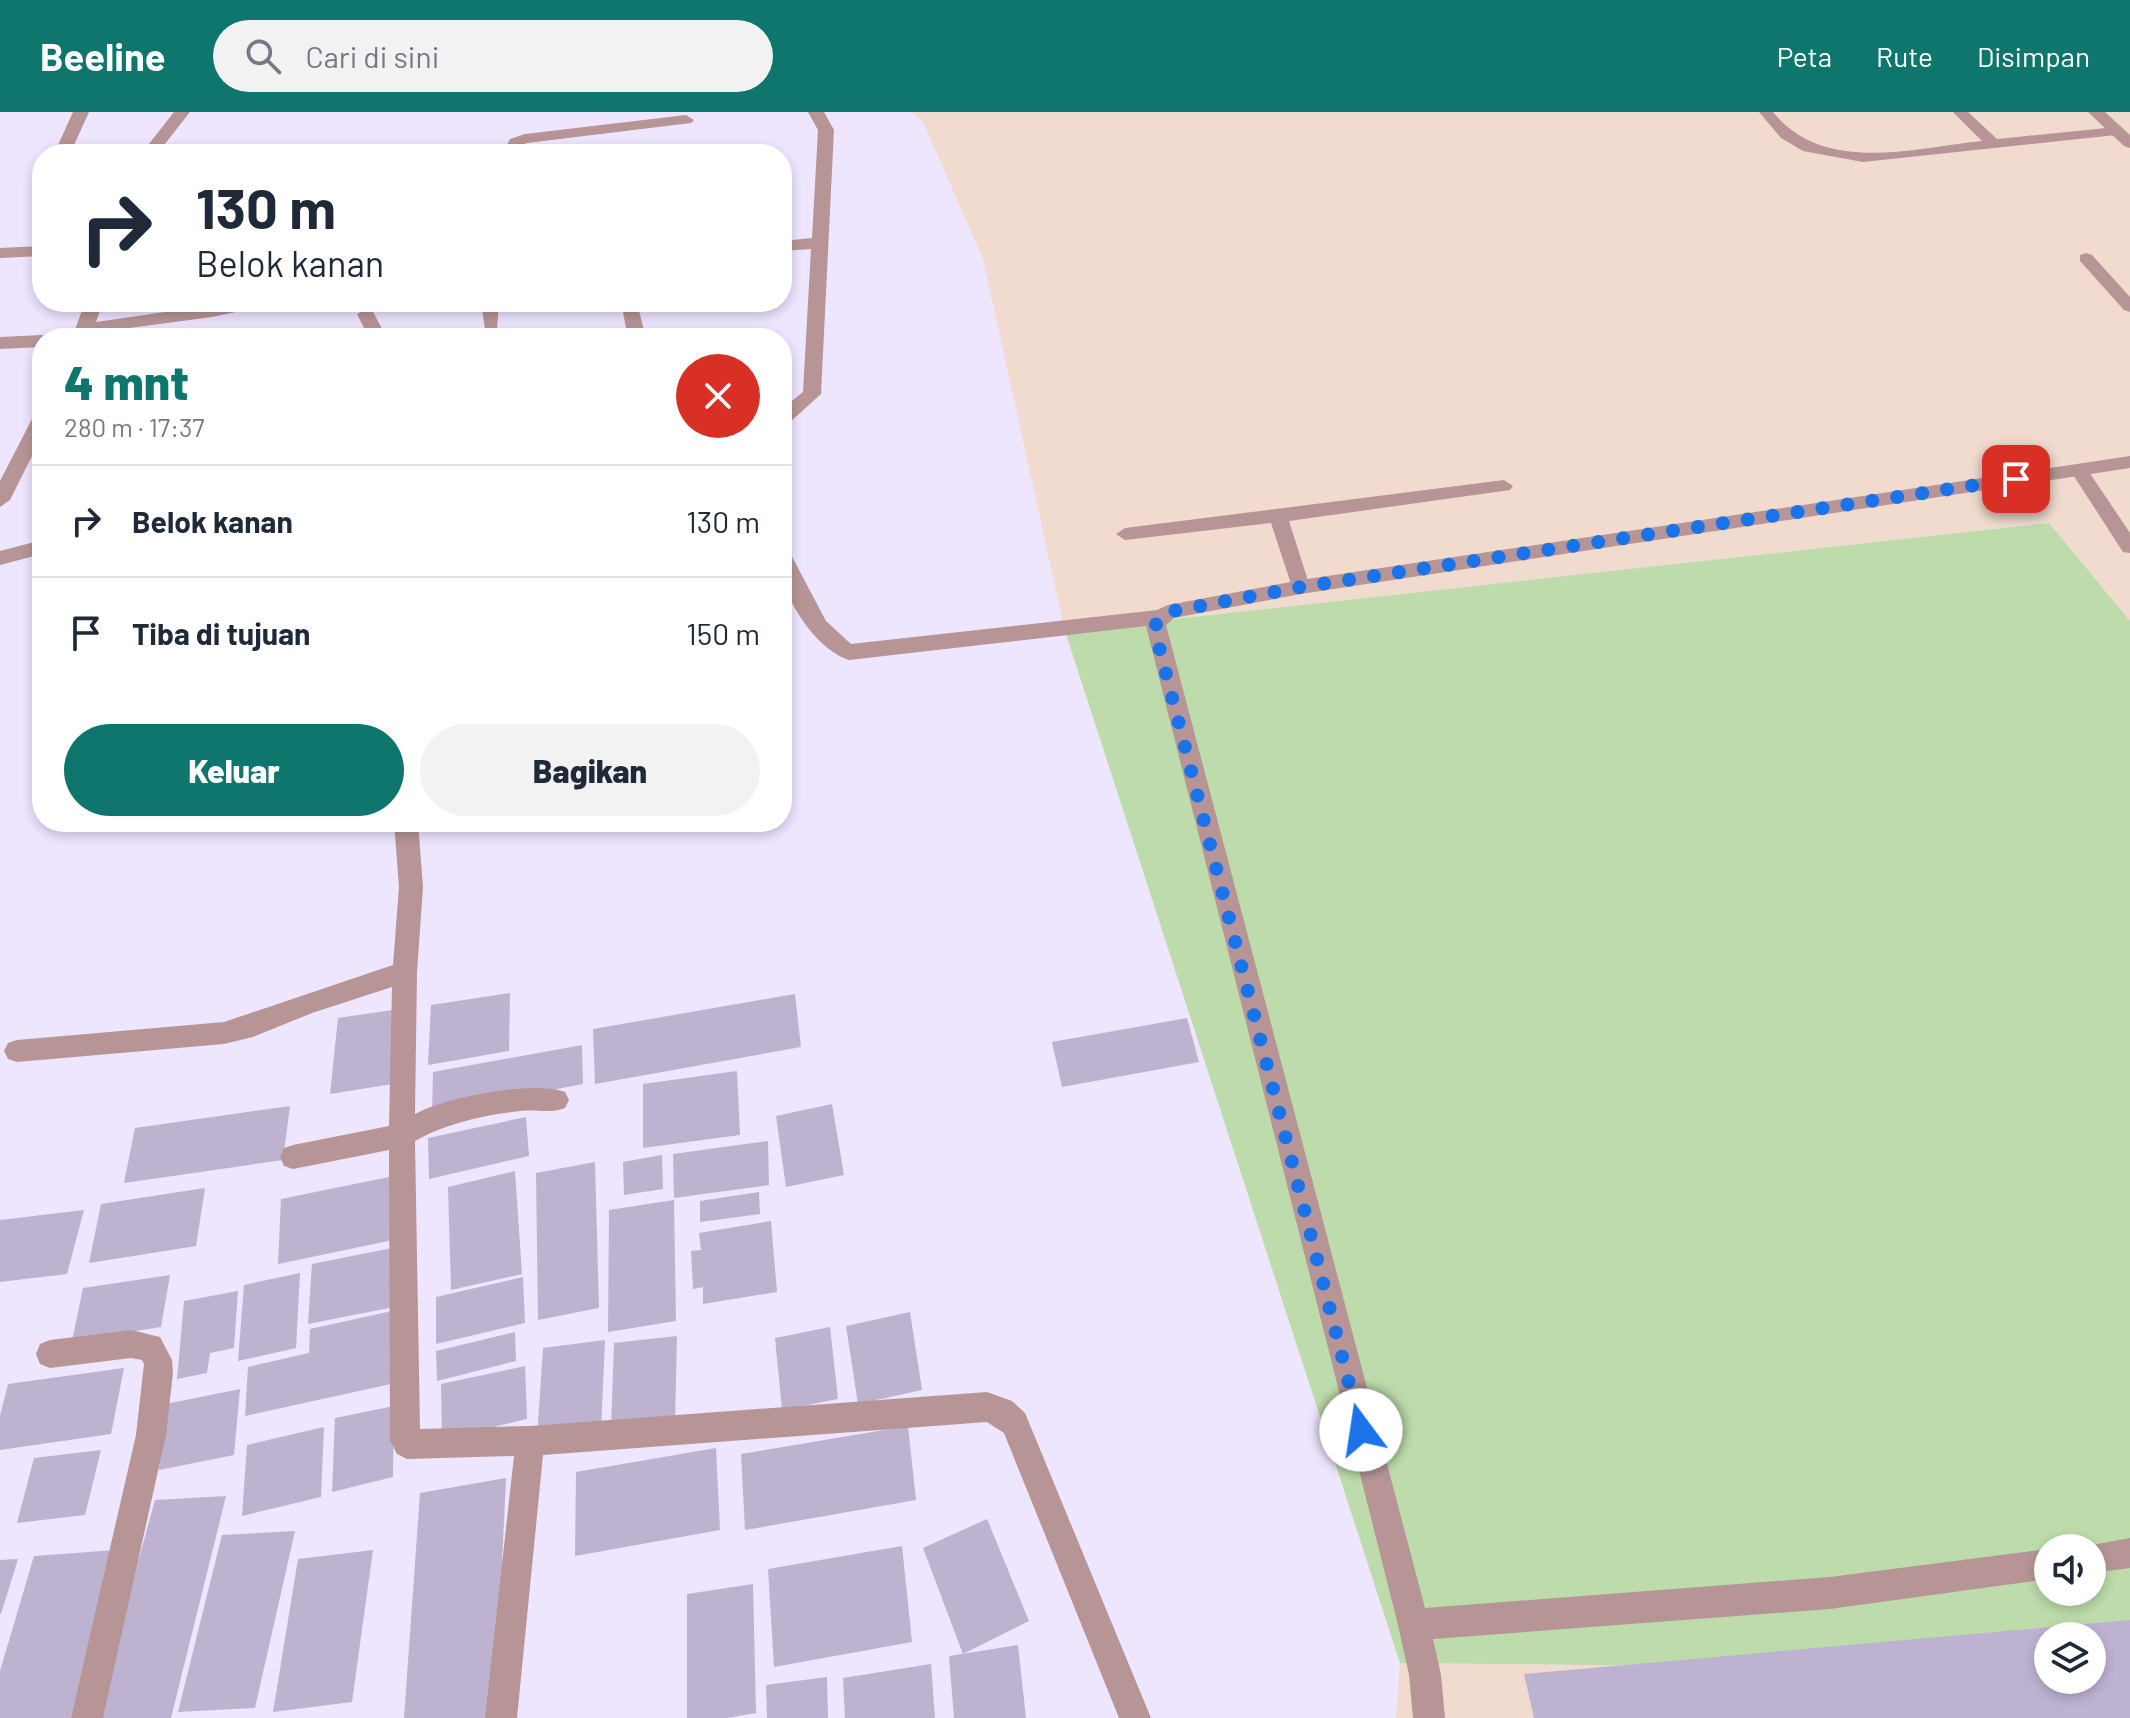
<!DOCTYPE html>
<html lang="id">
<meta charset="utf-8">
<style>
:root{--surface:#fff;--page:#f2f2f3;--text:#1f2937;--muted:#747a83;--line:#e0e1e3;--accent:#0f766e}
body{margin:0;font-family:Barlow,sans-serif;background:var(--page);color:var(--text);height:100vh;display:flex;flex-direction:column;font-size:30px;white-space:nowrap}
*{box-sizing:border-box;margin:0}
p{font-size:26px;color:var(--muted)}
.icon{flex:none;width:44px;height:44px;fill:none;stroke:currentColor;stroke-width:2;stroke-linecap:round;stroke-linejoin:round}
.map{position:relative;flex:1;overflow:hidden}
.drawer{position:absolute;left:32px;top:216px;width:760px;height:504px;display:flex;flex-direction:column;background:var(--surface);border-radius:32px;box-shadow:0 4px 12px #0003}
.drawer>*{flex:none}
.top-card{position:absolute;left:32px;top:32px;width:760px;height:168px;border-radius:32px;box-shadow:0 4px 12px #0003;background:#fff;color:var(--text);overflow:hidden}
.buttons{position:absolute;left:2034px;top:1422px;display:grid;gap:16px}
.buttons a{display:grid;place-items:center;width:72px;height:72px;border-radius:50%;background:var(--surface);box-shadow:0 4px 12px #0003;font-size:40px}
.pin{position:absolute;display:grid;place-items:center;width:68px;height:68px;color:#fff;margin:-34px;border-radius:16px;box-shadow:0 4px 12px #0006}
.me{position:absolute;width:88px;margin:-44px;rotate:346deg;stroke-linejoin:round;filter:drop-shadow(0 0 6px #0008)}
.turn{display:flex;align-items:center;gap:28px;height:168px;padding:0 32px;font-size:36px}
.turn .icon{width:104px;height:104px;stroke-width:2.5}
.turn b{display:block;font-size:56px;line-height:68px}
.round{display:grid;place-items:center;flex:none;width:84px;height:84px;border-radius:42px;background:var(--page)}
.headline{display:flex;align-items:center;justify-content:space-between;height:136px;padding:0 32px}
h1{font-size:48px;font-weight:800;line-height:60px;color:var(--accent)}
.primary-button{display:flex;gap:16px;margin-top:auto;padding:16px 32px}
.primary-button a{flex:1;height:92px;border-radius:48px;background:var(--accent);color:#fff;font-size:32px;font-weight:800;line-height:92px;text-align:center}
.primary-button a+a{background:var(--page);color:var(--text)}
ul{padding:0;list-style:none}
li{display:flex;align-items:center;gap:24px;height:112px;padding:0 32px;border-top:2px solid var(--line)}
li div{flex:1}
li b{display:block;font-size:30px}
li em{font-style:normal}
header{display:flex;align-items:center;gap:48px;box-sizing:border-box;height:112px;padding:0 40px;background:var(--accent);color:#fff}
header strong{font-size:38px}
nav{display:flex;gap:44px;margin-inline-start:auto;font-size:28px}
.search{width:560px;height:72px;background:var(--page);display:flex;align-items:center;gap:20px;box-sizing:border-box;padding:0 28px;border-radius:44px;color:var(--muted);font-size:30px}
.map>svg:first-child{display:block}
.industrial{fill:#f1dbce}
.green{fill:#bddbab;fill-rule:evenodd}
.building{fill:#beb2d1;fill-rule:evenodd}
.lines{fill:none;stroke-linecap:round;stroke-linejoin:round}
.lane{fill:#b79596;fill-rule:evenodd}
.street{fill:#b79596;fill-rule:evenodd}
.route{stroke:#1a73e8;stroke-width:14;stroke-dasharray:0 25.2}
</style>
<header>
<strong>Beeline</strong>
<div class="search"><svg class="icon" aria-label="search" viewBox="0 0 24 24"><circle cx="10" cy="10" r="6"/><path d="M15 15l6 6"/></svg>Cari di sini</div>
<nav><a>Peta</a><a>Rute</a><a>Disimpan</a></nav>
</header>
<div class="map">
<svg width="2130" height="1606" viewBox="0 0 2130 1606">
<rect width="100%" height="100%" fill="#eee5ff"/>
<g class="industrial">
<polygon points="911,0 2130,0 2130,509 2049,411 1065,519 983,147 923,10"/>
<polygon points="1400,1551 2048,1558 2048,1568 2092,1568 2130,1606 1396,1606"/>
</g>
<path class="green" d="M2049,411L2130,509V1559L2092,1524H2048V1558L1400,1551L1065,519ZM2048,1436H2092V1480H2048Z"/>
<g class="building">
<polygon points="510,881 509,939 428,953 431,893"/>
<polygon points="795,882 801,935 595,972 593,917"/>
<polygon points="399,897 393,972 330,982 338,906"/>
<polygon points="1187,906 1199,950 1062,975 1052,930"/>
<polygon points="582,933 583,972 432,1001 433,960"/>
<polygon points="737,959 740,1023 643,1036 643,972"/>
<polygon points="832,992 844,1063 786,1075 776,1004"/>
<polygon points="290,994 283,1048 124,1071 135,1016"/>
<polygon points="526,1005 529,1044 429,1067 428,1026"/>
<polygon points="768,1029 769,1073 674,1086 673,1042"/>
<polygon points="662,1043 663,1077 624,1083 623,1050"/>
<polygon points="595,1050 599,1196 538,1208 536,1061"/>
<polygon points="515,1059 522,1162 451,1178 448,1075"/>
<polygon points="394,1064 393,1128 278,1152 281,1087"/>
<polygon points="205,1076 196,1134 89,1151 101,1092"/>
<polygon points="759,1080 760,1102 700,1110 700,1089"/>
<polygon points="674,1088 676,1209 608,1220 609,1098"/>
<polygon points="84,1098 67,1162 0,1170 0,1108"/>
<polygon points="771,1109 777,1180 703,1192 703,1175 693,1177 691,1139 701,1138 699,1121"/>
<polygon points="397,1135 394,1195 308,1212 312,1152"/>
<polygon points="300,1161 296,1236 238,1249 244,1173"/>
<polygon points="170,1163 161,1215 72,1229 83,1176"/>
<polygon points="523,1165 525,1211 436,1232 436,1185"/>
<polygon points="238,1179 234,1236 210,1241 207,1261 177,1267 184,1189"/>
<polygon points="401,1197 400,1270 245,1304 248,1255 309,1241 310,1217"/>
<polygon points="910,1200 922,1278 858,1292 846,1214"/>
<polygon points="830,1215 838,1287 782,1298 775,1226"/>
<polygon points="515,1220 516,1249 437,1269 436,1239"/>
<polygon points="677,1224 675,1309 611,1316 614,1231"/>
<polygon points="605,1228 601,1318 537,1326 543,1236"/>
<polygon points="525,1254 527,1307 442,1327 441,1272"/>
<polygon points="124,1256 111,1322 0,1338 0,1304 8,1272"/>
<polygon points="240,1277 234,1343 159,1358 166,1292"/>
<polygon points="394,1294 393,1365 332,1380 335,1306"/>
<polygon points="908,1314 916,1388 745,1418 741,1342"/>
<polygon points="324,1315 321,1385 242,1404 247,1333"/>
<polygon points="716,1336 720,1418 575,1444 576,1360"/>
<polygon points="101,1338 85,1403 17,1411 34,1346"/>
<polygon points="506,1366 495,1606 404,1606 420,1381"/>
<polygon points="226,1384 171,1606 95,1606 155,1388"/>
<polygon points="987,1407 1029,1509 963,1542 923,1436"/>
<polygon points="295,1419 255,1596 178,1600 222,1423"/>
<polygon points="902,1434 912,1530 774,1555 768,1457"/>
<polygon points="116,1438 71,1606 0,1606 0,1559 34,1444"/>
<polygon points="373,1438 352,1590 273,1600 298,1447"/>
<polygon points="18,1447 1,1502 0,1502 0,1448"/>
<polygon points="753,1472 756,1601 727,1606 687,1606 687,1482"/>
<path d="M2130,1508V1606H1534L1524,1562ZM2048,1524H2092V1568H2048Z"/>
<polygon points="1018,1533 1026,1606 954,1606 949,1544"/>
<polygon points="931,1552 935,1606 845,1606 843,1566"/>
<polygon points="827,1565 828,1606 767,1606 766,1573"/>
</g>
<g class="lines">
<g class="lane">
<path d="M1759,0H1773C1824,63 1912,36 1982,29L1953,0H1968L1997,27L2116,15L2123,19L2116,23L1863,50L1803,39L1781,26Z"/>
<polygon points="2086,141 2092,143 2130,185 2130,200 2124,198 2080,149 2080,143"/>
<polygon points="2079,352 2085,354 2130,421 2130,441 2123,440 2070,358"/>
<polygon points="1504,368 1513,374 1510,378 1289,409 1310,475 1301,482 1292,475 1271,411 1125,428 1116,422 1125,416"/>
</g>
<g class="street">
<polygon points="73,0 89,0 70,42 54,42"/>
<polygon points="174,0 190,0 157,42 141,42"/>
<polygon points="808,0 824,0 834,18 821,282 789,311 782,313 782,297 803,280 811,137 782,139 782,129 812,126 818,18"/>
<polygon points="2088,0 2105,0 2130,23 2130,36 2124,34"/>
<polygon points="686,3 694,8 691,11 527,31 522,33 522,42 506,42 505,36 510,27 525,22"/>
<polygon points="42,134 42,144 0,146 0,136"/>
<polygon points="85,190 103,190 96,210 234,190 268,190 265,194 212,205 92,221 90,226 72,226"/>
<polygon points="481,190 499,190 497,217 485,217"/>
<polygon points="570,190 637,191 646,226 628,226 623,200 583,198"/>
<polygon points="366,197 372,198 387,226 369,226 357,202"/>
<polygon points="42,223 49,226 42,226 42,235 0,237 0,225"/>
<polygon points="42,299 42,324 10,388 0,395 0,369 33,305"/>
<path d="M2130,344V356L1301,482L1174,506L1166,513L1425,1496L1830,1465L2048,1437V1467L1830,1497L1433,1527L1441,1563L1445,1606H1413L1409,1563L1398,1513L1146,514L849,548C820,539 791,498 783,468C780,459 782,447 782,437L789,439L826,509L851,532L1157,498L1168,493L1301,468Z"/>
<polygon points="42,428 42,442 0,453 0,439"/>
<path d="M394,710H418L423,775L417,860L415,1002C445,985 534,968 565,980L569,988L565,996C550,1002 536,997 520,999C485,1003 446,1011 415,1029L420,1317L530,1314L987,1280L1012,1289L1025,1301L1151,1606H1119L1004,1321L987,1310L543,1343L517,1606H485L514,1344L407,1347L397,1342L390,1328L389,1038L293,1057L284,1054L280,1045L284,1036L293,1033L389,1014L392,875L312,901L253,925L224,932L17,950L8,947L4,939L8,931L17,928L224,910L393,853L399,775Z"/>
<polygon points="131,1218 160,1225 172,1248 173,1261 166,1323 103,1606 71,1606 136,1323 144,1252 142,1248 131,1246 50,1256 40,1252 36,1242 40,1232 50,1228"/>
<polygon points="2130,1426 2130,1456 2092,1461 2092,1436 2081,1435"/>
</g>
</g>
<g class="lines">
<polyline class="route" points="1361,1318 1156,523 1156,511 1168,500 1301,475 2016,367"/>
</g>
</svg>
<div class="buttons">
<a><svg class="icon" aria-label="sound" viewBox="0 0 24 24"><path d="M4 9h4l5-4v14l-5-4H4zM17 9q2 3 0 6"/></svg></a>
<a><svg class="icon" aria-label="layers" viewBox="0 0 24 24"><path d="M12 4l9 5-9 5-9-5zM3 14l9 5 9-5"/></svg></a>
</div>
<div class="pin" style="left:2016px;top:367px;background:#d93025"><svg class="icon" aria-label="arrive" viewBox="0 0 24 24"><path d="M6 21V4h12l-3 4 3 4H6"/></svg></div>
<svg class="me" style="left:1361px;top:1318px" viewBox="-20 -20 40 40"><circle r="19" fill="#fff"/><path d="M0-13L10 11 0 6-10 11z" fill="#1a73e8"/></svg>
<div class="top-card">
<div class="turn"><svg class="icon" aria-label="right" viewBox="0 0 24 24"><path d="M7 20v-9h11M14 6l5 5-5 5"/></svg><div><b>130 m</b>Belok kanan</div></div>
</div>
<section class="drawer">
<div class="headline"><div><h1>4 mnt</h1><p>280 m · 17:37</p></div><a class="round" style="background:#d93025;color:#fff"><svg class="icon" aria-label="close" viewBox="0 0 24 24"><path d="M6 6l12 12M18 6L6 18"/></svg></a></div>
<ul>
<li><svg class="icon" aria-label="right" viewBox="0 0 24 24"><path d="M7 20v-9h11M14 6l5 5-5 5"/></svg><div><b>Belok kanan</b></div><em>130 m</em></li>
<li><svg class="icon" aria-label="arrive" viewBox="0 0 24 24"><path d="M6 21V4h12l-3 4 3 4H6"/></svg><div><b>Tiba di tujuan</b></div><em>150 m</em></li>
</ul>
<div class="primary-button"><a>Keluar</a><a>Bagikan</a></div>
</section>
</div>
